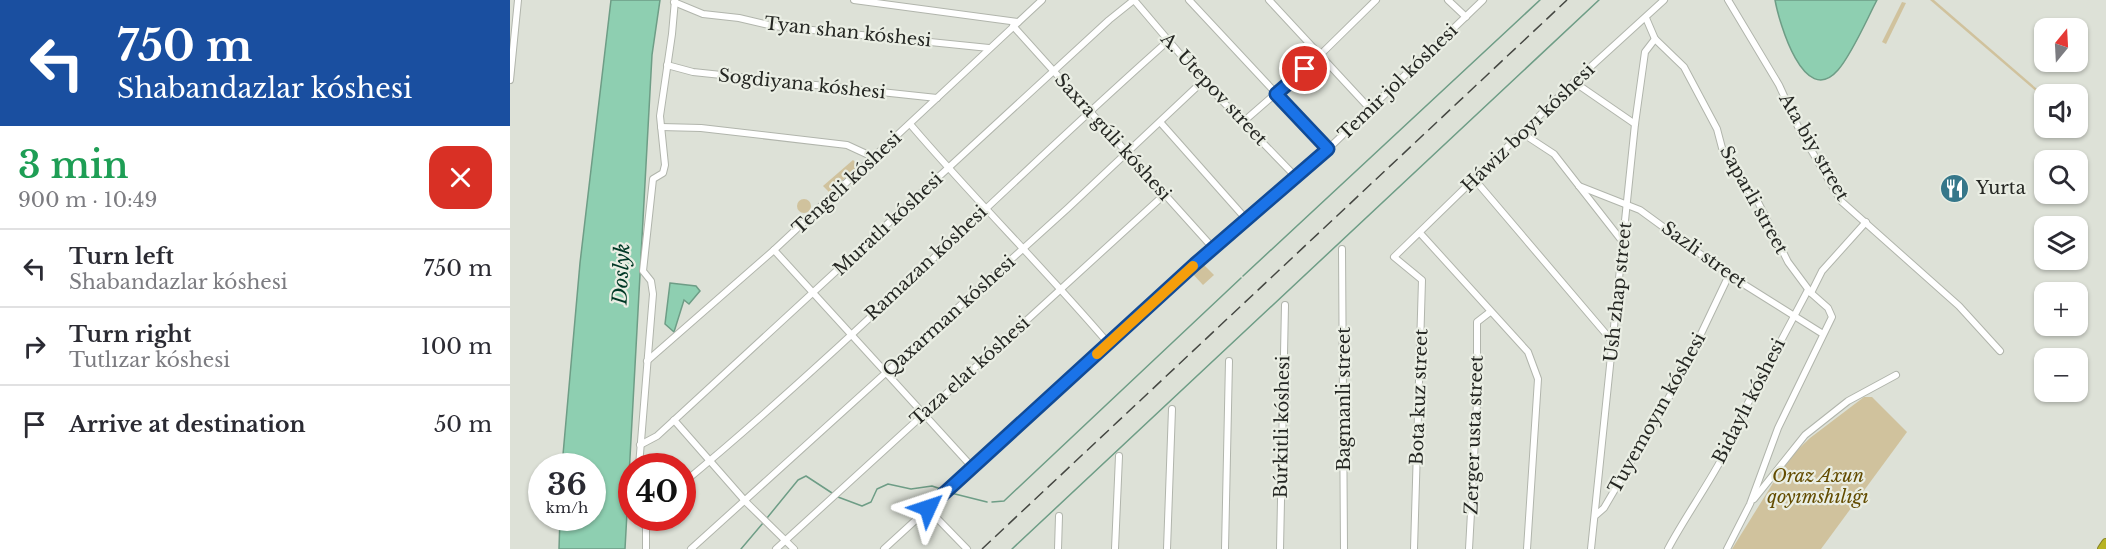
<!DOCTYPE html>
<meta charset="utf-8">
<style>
:root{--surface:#fff;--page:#f7f7f7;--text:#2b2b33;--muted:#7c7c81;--line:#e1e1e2}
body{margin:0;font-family:"Libre Baskerville",serif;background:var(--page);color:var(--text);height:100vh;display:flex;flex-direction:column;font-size:22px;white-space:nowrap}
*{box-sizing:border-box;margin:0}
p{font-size:20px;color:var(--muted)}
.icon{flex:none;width:33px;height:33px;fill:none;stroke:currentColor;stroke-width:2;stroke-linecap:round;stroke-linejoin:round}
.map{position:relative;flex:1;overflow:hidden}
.panel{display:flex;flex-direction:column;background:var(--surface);width:510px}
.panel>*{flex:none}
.guide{background:#1a4fa0;color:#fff;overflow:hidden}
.needle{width:39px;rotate:18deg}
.fabs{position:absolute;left:1524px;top:18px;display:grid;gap:12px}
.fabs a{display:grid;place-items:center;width:54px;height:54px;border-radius:12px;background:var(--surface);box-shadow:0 2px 4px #0004;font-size:30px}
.speed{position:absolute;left:18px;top:453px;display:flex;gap:12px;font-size:30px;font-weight:700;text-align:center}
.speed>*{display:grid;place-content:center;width:78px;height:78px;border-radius:50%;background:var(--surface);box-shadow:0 2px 4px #0004;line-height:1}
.speed small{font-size:15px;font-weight:400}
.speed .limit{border:9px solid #d22;background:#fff;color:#111}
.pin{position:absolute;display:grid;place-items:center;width:51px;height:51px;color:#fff;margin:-26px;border:3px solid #fff;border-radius:50%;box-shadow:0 2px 6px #0007}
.me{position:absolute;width:66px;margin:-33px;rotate:48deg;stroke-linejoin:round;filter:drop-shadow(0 0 4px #0008)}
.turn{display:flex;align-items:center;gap:21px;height:126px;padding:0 18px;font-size:27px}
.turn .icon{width:78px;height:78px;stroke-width:2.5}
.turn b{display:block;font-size:42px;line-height:51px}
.round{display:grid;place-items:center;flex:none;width:63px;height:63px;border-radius:18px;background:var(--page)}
.summary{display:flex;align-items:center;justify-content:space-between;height:102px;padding:0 18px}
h1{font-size:36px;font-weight:600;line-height:45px;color:#1e9e55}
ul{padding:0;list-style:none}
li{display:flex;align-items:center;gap:18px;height:78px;padding:0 18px;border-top:2px solid var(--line)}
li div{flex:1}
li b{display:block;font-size:22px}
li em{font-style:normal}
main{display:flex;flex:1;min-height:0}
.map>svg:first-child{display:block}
.green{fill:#d0c29d}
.water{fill:#8ecfb1;stroke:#6e9d86;stroke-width:1.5}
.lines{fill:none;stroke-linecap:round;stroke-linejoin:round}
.stream{stroke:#6e9d86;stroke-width:1.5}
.minor-casing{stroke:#b1b5ac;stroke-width:8}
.highway-casing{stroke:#858224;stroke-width:10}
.minor{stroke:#fff;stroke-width:6}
.highway{stroke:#b8b324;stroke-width:8}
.rail{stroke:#454742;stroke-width:1.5;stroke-dasharray:12 6;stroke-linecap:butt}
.route-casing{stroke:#114b97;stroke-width:15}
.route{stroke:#1a73e8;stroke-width:10}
.slow{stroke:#f59e0b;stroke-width:10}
.labels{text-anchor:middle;stroke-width:4.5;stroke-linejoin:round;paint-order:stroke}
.street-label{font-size:18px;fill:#252723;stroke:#eaeee4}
.poi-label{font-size:18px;fill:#252723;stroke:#eaeee4;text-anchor:start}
.park-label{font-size:18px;font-style:italic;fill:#634c01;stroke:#eaeee4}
.water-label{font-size:20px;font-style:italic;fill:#003825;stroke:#eaeee4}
</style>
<main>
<section class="panel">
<div class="guide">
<div class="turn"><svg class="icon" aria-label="left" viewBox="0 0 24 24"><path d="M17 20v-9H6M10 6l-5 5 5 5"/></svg><div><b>750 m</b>Shabandazlar kóshesi</div></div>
</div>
<div class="summary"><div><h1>3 min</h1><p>900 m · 10:49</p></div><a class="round" style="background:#d93025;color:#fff"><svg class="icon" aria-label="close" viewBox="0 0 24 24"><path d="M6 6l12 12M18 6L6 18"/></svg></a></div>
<ul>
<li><svg class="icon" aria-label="left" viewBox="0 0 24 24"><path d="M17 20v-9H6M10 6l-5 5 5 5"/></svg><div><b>Turn left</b><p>Shabandazlar kóshesi</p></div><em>750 m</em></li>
<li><svg class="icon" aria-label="right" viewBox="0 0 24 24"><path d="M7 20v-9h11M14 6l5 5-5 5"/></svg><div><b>Turn right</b><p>Tutlızar kóshesi</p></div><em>100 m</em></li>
<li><svg class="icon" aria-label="arrive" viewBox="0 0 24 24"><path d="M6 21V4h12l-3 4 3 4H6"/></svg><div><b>Arrive at destination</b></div><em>50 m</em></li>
</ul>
</section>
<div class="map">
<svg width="1596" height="549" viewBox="0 0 1596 549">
<rect width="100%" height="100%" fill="#dde1d7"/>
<g class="green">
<polygon points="1420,0 1424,0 1534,95 1534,98"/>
<polygon points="1392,2 1396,3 1376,44 1372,42"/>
<polygon points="343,160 349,166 319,192 313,186"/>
<circle cx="294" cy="206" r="7"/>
<polygon points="692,263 704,275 693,285 681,272"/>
<polygon points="1354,397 1362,397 1397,432 1311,549 1222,549 1278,459 1300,438"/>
</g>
<g class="water">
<polygon points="101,0 150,0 142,55 115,549 49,549 50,518 82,518 82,466 52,466 70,263"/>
<path d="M1265,0H1367C1357,19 1342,54 1328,70C1294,109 1269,22 1265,0Z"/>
<polygon points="160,283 186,286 190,291 179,304 174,300 164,332 155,324"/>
</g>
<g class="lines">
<g class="stream">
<polyline points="733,276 1030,0"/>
<polyline points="441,493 477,502"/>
<polyline points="328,497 352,506 361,502 367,489 378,484 401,489 422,486 434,490"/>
<polyline points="482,502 494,501 731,278"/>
<polyline points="257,518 288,480 296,476 322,493"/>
<polyline points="231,549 253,523"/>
<polyline points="502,549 1089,0"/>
</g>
<defs>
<g id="minor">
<polyline points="344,0 508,22"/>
<polyline points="624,0 693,81 786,177"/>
<polyline points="679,0 818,149"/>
<polyline points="759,0 861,110"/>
<polyline points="938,0 956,17"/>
<polyline points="1218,0 1269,85 1290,131 1331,201 1449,306 1490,351"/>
<polyline points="164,2 193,14 229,18 263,26 479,48"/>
<polyline points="1136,18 1145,39 1174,67 1207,129 1212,148 1229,172 1235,187 1247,200 1278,262 1301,293 1318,308 1322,317 1268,428 1240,504 1217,549"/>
<polyline points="503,26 703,248"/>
<polyline points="157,65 183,72 427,98"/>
<polyline points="0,80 8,0"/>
<polyline points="1064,82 1125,124"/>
<polyline points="650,122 736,219"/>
<polyline points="733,122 809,56 866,0"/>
<path d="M400,124C464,199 534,268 598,343"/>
<polyline points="151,127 191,128 337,145 363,157"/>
<polyline points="1012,133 1044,154 1112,241"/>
<polyline points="965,180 1102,341"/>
<polyline points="1069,186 1130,210 1219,275 1313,334"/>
<polyline points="910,233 1018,352 1028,379 1017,549"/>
<polyline points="832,249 834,549"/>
<polyline points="264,250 463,468"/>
<polyline points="1301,293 1312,271 1356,222"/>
<polyline points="137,361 264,250 532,0"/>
<polyline points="164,420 236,502 284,549"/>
<polyline points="130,445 147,436 599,20 624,0"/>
<polyline points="129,466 143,294 141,281 133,271 143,179 153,173 155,165 150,116 162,34 165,0"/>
<path d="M172,484C341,344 494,186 658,41"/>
<polyline points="1244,499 1295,435 1338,401 1386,375"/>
<polyline points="418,509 457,549"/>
<polyline points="1086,515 1094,508 1169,380 1219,275"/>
<polyline points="136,549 136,518"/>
<polyline points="181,549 558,208 693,81"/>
<polyline points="266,549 655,194"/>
<polyline points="374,549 703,248 818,149 973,0"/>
<polyline points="548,549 549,516"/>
<polyline points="605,549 609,456"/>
<polyline points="657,549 662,409"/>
<polyline points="715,549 719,361"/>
<polyline points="770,549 775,305"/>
<polyline points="904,549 912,280 884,257 1064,82 1154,0"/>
<polyline points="959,549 967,403 967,322 980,312"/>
<polyline points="1081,549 1125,124 1135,52 1145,39"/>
<path d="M1158,549C1179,509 1216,461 1229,420L1298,290"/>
</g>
<polyline id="highway" points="1592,549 1596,543"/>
</defs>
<use href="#minor" class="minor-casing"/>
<use href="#highway" class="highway-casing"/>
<use href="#minor" class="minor"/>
<use href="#highway" class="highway"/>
<polyline class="rail" points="472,549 1057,0"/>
</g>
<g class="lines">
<defs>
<polyline id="route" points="418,508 685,264 818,149 766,94 795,69"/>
</defs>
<use href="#route" class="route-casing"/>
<use href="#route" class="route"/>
<polyline class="slow" points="587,354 683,266"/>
</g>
<defs>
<symbol id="restaurant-disc" viewBox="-11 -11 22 22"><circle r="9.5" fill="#36778a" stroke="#eaeee4"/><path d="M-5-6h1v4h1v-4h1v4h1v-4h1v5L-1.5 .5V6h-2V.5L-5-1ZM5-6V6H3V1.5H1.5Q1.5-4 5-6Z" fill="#fff"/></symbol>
</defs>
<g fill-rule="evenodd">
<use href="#restaurant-disc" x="1428" y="172" width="33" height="33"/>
</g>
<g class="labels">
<g class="street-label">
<text transform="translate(338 32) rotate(6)" y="6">Tyan shan kóshesi</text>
<text transform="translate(888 82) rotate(-44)" y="6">Temir jol kóshesi</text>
<text transform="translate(292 84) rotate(6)" y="6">Sogdiyana kóshesi</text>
<text transform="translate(704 89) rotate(47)" y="6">A. Utepov street</text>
<text transform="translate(1018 128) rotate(-44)" y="6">Háwiz boyı kóshesi</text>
<text transform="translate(603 137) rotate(48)" y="6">Saxra gúli kóshesi</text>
<text transform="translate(1304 147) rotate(60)" y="6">Ata biy street</text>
<text transform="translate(337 183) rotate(-43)" y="6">Tengeli kóshesi</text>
<text transform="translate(1244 200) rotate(61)" y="6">Saparli street</text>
<text transform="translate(378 224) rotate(-43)" y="6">Muratlı kóshesi</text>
<text transform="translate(1194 255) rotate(36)" y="6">Sazli street</text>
<text transform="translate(416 263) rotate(-43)" y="6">Ramazan kóshesi</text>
<text transform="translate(1108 292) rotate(-84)" y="6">Ush zhap street</text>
<text transform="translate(439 316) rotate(-42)" y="6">Qaxarman kóshesi</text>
<text transform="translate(460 371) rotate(-42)" y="6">Taza elat kóshesi</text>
<text transform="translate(909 397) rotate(-88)" y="6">Bota kuz street</text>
<text transform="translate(834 399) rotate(-90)" y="6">Bagmanli street</text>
<text transform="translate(1239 401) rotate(-63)" y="6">Bidaylı kóshesi</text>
<text transform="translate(1147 413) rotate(-61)" y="6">Tuyemoyın kóshesi</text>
<text transform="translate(772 427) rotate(-89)" y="6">Búrkitli kóshesi</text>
<text transform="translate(964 435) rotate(-88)" y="6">Zerger usta street</text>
</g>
<g class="poi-label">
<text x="1466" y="194">Yurta</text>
</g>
<g class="park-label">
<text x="1308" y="482">Oraz Axun<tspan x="1308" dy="21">qoyımshılıǵı</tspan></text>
</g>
<g class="water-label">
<text transform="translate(111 274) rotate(-87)" y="7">Doslyk</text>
</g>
</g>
</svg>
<div class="fabs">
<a><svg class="needle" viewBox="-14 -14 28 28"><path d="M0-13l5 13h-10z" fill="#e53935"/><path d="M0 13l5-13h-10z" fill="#7c7c81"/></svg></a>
<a><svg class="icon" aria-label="sound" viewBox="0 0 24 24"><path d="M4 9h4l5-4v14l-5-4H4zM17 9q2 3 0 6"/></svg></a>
<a><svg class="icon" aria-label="search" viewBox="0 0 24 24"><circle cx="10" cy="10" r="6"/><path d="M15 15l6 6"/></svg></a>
<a><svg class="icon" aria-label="layers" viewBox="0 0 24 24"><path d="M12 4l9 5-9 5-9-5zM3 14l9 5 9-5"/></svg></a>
<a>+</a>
<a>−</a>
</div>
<div class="speed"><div>36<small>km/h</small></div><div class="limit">40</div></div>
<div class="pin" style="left:795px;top:69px;background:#d93025"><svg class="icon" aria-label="arrive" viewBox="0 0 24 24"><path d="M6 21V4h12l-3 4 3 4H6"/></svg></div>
<svg class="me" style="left:418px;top:508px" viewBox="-20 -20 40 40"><path d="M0-17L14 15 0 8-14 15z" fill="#1a73e8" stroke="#fff" stroke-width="4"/></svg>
</div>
</main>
